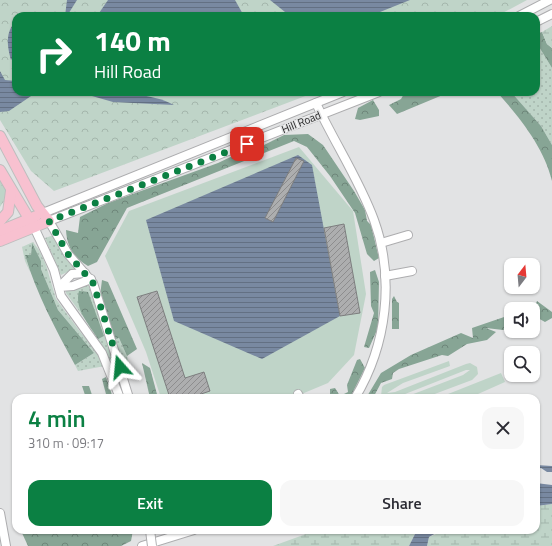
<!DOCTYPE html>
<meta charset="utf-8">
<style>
:root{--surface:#fff;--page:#f7f7f7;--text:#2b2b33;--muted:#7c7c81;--accent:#0b8043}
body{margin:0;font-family:"Titillium Web",sans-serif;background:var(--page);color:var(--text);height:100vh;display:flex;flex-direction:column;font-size:15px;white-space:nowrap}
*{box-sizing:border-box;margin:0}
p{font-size:13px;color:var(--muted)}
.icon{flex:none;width:22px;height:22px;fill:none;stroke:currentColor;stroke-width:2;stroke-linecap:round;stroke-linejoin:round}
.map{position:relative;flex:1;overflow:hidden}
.side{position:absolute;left:12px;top:394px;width:528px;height:140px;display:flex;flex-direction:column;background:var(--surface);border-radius:12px;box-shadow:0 1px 3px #0004}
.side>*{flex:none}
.top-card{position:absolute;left:12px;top:12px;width:528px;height:84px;border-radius:12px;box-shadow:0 1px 3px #0004;background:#0b8043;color:#fff;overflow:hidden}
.needle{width:26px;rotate:16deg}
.buttons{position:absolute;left:504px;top:258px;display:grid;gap:8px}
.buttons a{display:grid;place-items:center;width:36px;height:36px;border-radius:8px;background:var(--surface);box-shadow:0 1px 3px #0004;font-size:20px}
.pin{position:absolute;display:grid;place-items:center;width:34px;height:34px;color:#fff;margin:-17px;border-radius:8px;box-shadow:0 2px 6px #0006}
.me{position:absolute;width:44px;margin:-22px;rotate:342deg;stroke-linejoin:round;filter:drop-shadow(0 0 3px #0008)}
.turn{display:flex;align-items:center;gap:14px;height:84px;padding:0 16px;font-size:18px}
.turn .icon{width:52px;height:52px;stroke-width:2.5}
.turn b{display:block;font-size:28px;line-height:34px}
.round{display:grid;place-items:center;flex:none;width:42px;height:42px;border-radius:12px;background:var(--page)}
.summary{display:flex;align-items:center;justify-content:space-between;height:68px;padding:0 16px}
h1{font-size:24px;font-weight:600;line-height:30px;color:var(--accent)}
.action{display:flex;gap:8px;margin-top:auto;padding:8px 16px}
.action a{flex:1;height:46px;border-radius:12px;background:var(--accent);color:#fff;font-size:16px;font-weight:600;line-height:46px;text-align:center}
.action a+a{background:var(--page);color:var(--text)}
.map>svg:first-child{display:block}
.grass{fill:url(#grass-dots)}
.forest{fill:url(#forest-crowns)}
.wetland{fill:url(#wetland-marsh)}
.park{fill:url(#park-crowns)}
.pitch{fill:#bfd4c8}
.water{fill:url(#water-rules)}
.building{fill:url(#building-hatch);stroke:#7d7e7f}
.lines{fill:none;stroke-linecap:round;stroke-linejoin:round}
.minor-casing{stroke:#adadaf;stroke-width:10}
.major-casing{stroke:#bebebe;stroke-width:12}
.minor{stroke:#fff;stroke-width:8}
.major{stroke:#f8c1d0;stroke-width:10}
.minor-bridge-casing{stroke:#adadaf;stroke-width:10;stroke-linecap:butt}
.minor-bridge{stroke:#fff;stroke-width:8}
.route{stroke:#0b8043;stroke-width:7;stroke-dasharray:0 12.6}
.labels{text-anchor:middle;stroke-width:3;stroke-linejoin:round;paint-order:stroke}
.street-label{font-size:11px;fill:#262627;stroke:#e2e3e4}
</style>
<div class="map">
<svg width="552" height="546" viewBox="0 0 552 546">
<defs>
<pattern id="grass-dots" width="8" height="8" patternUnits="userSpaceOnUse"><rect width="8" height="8" fill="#bfd4c8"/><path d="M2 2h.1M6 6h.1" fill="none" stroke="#a4b6ac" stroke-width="1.8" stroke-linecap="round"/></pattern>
<pattern id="forest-crowns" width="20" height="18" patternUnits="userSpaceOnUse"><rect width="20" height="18" fill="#87a595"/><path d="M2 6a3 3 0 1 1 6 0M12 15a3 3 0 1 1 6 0" fill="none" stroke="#6e867a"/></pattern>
<pattern id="wetland-marsh" width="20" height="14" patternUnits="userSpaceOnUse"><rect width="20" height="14" fill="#bfd4c8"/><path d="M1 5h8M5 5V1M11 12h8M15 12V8" fill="none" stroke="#a4b6ac"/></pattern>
<pattern id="park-crowns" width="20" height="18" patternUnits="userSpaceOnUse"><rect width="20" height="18" fill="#bfd4c8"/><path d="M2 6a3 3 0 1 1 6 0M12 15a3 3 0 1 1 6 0" fill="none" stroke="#a4b6ac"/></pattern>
<pattern id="water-rules" width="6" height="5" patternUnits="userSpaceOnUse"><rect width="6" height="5" fill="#7989a1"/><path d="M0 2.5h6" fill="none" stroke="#637083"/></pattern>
<pattern id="building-hatch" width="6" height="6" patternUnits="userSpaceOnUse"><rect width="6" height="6" fill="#adaeaf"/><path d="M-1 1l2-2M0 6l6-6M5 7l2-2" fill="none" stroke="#8d8d8e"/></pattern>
</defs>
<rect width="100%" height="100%" fill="#e2e3e4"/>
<g class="grass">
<polygon points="536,42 552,68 552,145 541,126 511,92 536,92"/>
<polygon points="54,235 76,268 61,275 45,238"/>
<polygon points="33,242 39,250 46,265 56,299 81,333 99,353 105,366 78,371 75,365 94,353 58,310 41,269 41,261 32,244 31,255 25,255 30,272 25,261 22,247"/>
<polygon points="88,284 107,337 126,398 123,398 106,356 87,322 66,293 66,290"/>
<polygon points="119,338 127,356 133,378 127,379 113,340"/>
</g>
<g class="forest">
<polygon points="542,32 547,44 552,48 552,68 536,42 536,34"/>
<polygon points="405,92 450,92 397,114 389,105 401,99"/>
<path d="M497,92H511L541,126L552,145V181C544,147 519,117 497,92Z"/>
<polygon points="373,100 379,110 379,116 360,120 355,119 358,108"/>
<path d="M308,134L323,145L354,191L365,210L367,221L371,225L379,258L374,261L367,254L355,213L330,176L307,147L294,141L127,208L97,262L88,266C73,257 67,247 66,230L78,233L80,217L108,203L218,163L241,152L264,145L284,135Z"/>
<path d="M32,243L41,261V269L58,310L94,353L75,365C56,330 36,293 25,255H31Z"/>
<polygon points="375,270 379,282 378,328 369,348 364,347 374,313 371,306 370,272"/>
<polygon points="102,280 108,282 137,349 127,356 119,338 113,340 100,296"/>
<path d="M79,291L88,292L104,336L98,339C89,324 74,309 79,291Z"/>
<polygon points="394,296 397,302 399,303 399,329 392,329 392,299"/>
<polygon points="537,301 552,312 552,318 545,322 536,317 533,320 533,310"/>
<polygon points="507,316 511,317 511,328 503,330 486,328 496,332 487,340 467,344 448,356 442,355 399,369 393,373 392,379 381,383 373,398 366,398 381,373 411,355 461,333 473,338 472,328"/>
<polygon points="513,331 531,331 511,338"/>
<polygon points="360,359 365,368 350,398 330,398 330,389 335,388 340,396 348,392 347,385 357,360"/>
<polygon points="142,363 150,368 158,398 150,398"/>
<polygon points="106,377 113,398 107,398 102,379"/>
<polygon points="82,386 89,386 93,398 86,398"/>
<polygon points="36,530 133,530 131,541 121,546 28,546 22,533"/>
</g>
<g class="wetland">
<polygon points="552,26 552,48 547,44 542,32"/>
<polygon points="552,504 552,546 427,546 429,537 436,534 438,530 536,530 536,506"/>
<polygon points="317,530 417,530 409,546 273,546"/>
</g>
<g class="park">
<polygon points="0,0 527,0 497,16 16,16 16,92 316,92 54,191 31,171 0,120"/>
<polygon points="0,172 11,190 0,207"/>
</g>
<g class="pitch">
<polygon points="299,147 353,211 366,294 354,355 328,383 292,398 161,398 146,352 105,256 129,211"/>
<polygon points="449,361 450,366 403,383 387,393 395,392 466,364 470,363 477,367 478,374 472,380 424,398 403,398 463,375 470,370 466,370 395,398 382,398 381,396 382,387 384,385"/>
<polygon points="501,373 505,382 469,398 438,398"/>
</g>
<g class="water">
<polygon points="67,0 77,0 67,16 65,16"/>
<polygon points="108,0 235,0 244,16 97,16"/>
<polygon points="270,0 410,0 370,16 290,16"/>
<path d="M16,21V53L11,60C7,46 5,32 16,21Z"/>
<polygon points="0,71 5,80 16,81 16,92 37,92 9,111 0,112"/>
<path d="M88,92C113,92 153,93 174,105L113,102L85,94Z"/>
<polygon points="298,155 312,165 340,316 262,359 174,321 146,220"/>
<polygon points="536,465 552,466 552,472 547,472 541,468 536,470"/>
<polygon points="536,483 552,485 552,504 536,506"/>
<polygon points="417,530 438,530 436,533 429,537 427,546 409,546"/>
</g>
<g class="building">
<polygon points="296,158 304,161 273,222 265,218"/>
<polygon points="344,224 360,313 340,316 324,228"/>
<polygon points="157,291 185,378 204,372 210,391 189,398 170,398 137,297"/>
</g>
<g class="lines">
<defs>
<g id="minor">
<polyline points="519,16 550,0"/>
<polyline points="536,22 552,14"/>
<path d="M316,103C334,142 359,179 374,220C395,278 387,345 355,398"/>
<polyline points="43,213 343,92"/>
<polyline points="34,227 54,270 61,296 102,353 120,398"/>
<polyline points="381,243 408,235"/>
<polyline points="385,276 412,271"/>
<polyline points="59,287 73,286 91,279"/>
<polyline points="59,287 72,274 85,273"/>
<polyline points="298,394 300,398"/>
<polyline points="129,398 93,283 68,254 49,221 379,92"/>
<polyline points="0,513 6,546"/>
<polyline points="142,546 194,530"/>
</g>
<g id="major">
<polyline points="0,136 37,206 49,221 0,241"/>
<polyline points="0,170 34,227"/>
<polyline points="0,221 8,212 11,191"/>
<polyline points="0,231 36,216"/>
</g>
</defs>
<use href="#minor" class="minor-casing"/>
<use href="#major" class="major-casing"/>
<use href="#minor" class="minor"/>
<use href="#major" class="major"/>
<defs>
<polyline id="minor-bridge" points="150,530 152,546"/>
</defs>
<use href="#minor-bridge" class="minor-bridge-casing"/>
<use href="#minor-bridge" class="minor-bridge"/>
</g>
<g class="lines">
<polyline class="route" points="120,367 93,283 68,254 49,221 247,144"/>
</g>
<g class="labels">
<g class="street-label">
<text transform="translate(301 122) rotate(-22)" y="4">Hill Road</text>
</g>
</g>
</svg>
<div class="buttons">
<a><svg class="needle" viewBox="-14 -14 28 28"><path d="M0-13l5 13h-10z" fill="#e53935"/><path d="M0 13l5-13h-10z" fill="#7c7c81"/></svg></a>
<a><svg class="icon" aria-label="sound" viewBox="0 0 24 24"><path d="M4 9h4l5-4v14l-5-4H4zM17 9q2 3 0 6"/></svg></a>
<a><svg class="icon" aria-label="search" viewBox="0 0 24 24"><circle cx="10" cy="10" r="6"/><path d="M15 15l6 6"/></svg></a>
</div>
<div class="pin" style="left:247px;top:144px;background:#d93025"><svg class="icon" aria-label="arrive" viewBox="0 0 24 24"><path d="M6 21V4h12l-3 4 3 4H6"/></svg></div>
<svg class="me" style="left:120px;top:367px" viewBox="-20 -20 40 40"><path d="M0-17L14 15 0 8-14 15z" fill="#0b8043" stroke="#fff" stroke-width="4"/></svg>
<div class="top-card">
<div class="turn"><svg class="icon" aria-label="right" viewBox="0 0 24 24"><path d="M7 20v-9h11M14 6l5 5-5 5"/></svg><div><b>140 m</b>Hill Road</div></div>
</div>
<section class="side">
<div class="summary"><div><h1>4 min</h1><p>310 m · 09:17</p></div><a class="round"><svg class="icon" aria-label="close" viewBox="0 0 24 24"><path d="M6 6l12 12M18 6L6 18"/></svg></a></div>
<div class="action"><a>Exit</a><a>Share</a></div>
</section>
</div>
